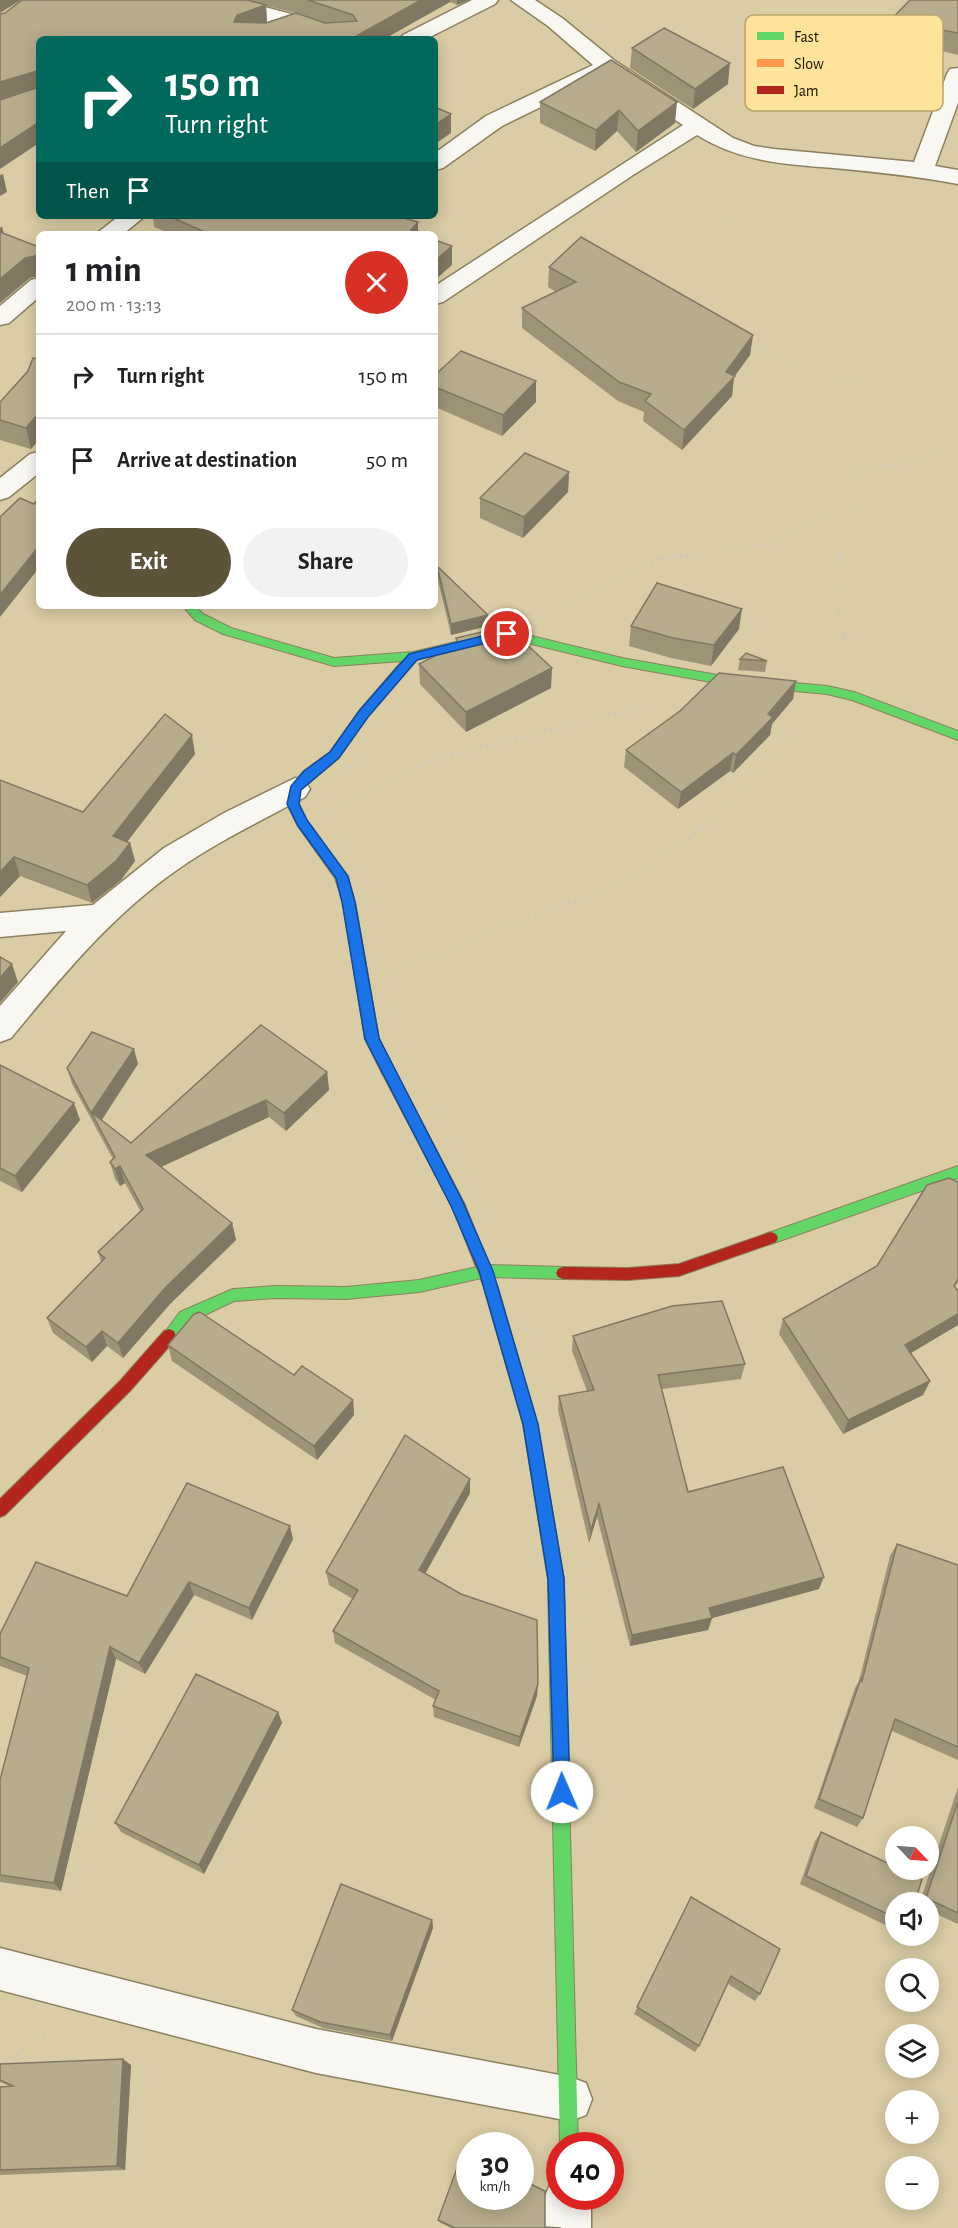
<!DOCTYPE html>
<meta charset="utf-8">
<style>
:root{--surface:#fff;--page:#f2f2f2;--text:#202124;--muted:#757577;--line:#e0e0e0;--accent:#5d5339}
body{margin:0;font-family:"Alegreya Sans",sans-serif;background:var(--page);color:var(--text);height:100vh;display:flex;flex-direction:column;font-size:22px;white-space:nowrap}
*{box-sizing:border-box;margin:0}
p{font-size:20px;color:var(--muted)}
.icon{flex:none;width:33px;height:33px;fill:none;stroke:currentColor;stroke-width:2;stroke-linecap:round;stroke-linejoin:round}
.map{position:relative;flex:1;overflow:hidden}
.panel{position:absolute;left:36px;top:231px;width:402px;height:378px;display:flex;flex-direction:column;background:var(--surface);border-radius:9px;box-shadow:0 3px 15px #0003}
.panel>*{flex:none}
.banner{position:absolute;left:36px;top:36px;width:402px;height:183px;border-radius:9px;box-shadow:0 3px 15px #0003;background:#00695c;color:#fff;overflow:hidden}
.needle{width:39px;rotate:115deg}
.fabs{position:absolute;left:885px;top:1826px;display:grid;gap:12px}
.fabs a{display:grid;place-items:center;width:54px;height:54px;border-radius:50%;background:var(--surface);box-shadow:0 3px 15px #0003;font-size:30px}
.speed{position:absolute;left:456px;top:2132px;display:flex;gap:12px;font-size:30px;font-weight:700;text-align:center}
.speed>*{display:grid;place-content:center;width:78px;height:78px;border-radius:50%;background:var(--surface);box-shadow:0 3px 15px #0003;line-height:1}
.speed small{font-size:15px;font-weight:400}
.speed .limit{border:9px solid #d22;background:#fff;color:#111}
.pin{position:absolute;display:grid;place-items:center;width:51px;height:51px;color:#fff;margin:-26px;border:3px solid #fff;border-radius:50%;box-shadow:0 2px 6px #0007}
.me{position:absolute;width:66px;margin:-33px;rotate:359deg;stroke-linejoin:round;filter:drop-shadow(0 0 4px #0008)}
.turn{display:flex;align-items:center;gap:21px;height:126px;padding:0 30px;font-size:27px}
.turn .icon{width:78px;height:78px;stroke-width:2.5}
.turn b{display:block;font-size:42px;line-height:51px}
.then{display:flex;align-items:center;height:57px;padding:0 30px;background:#0003;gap:12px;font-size:22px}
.round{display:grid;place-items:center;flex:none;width:63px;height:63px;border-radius:32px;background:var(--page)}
.summary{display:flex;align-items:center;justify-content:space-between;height:102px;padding:0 30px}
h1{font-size:36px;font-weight:600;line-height:45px}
.action{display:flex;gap:12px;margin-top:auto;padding:12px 30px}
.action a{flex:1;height:69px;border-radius:36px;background:var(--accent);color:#fff;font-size:24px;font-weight:600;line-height:69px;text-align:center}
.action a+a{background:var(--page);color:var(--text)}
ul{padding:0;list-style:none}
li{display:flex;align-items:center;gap:18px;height:84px;padding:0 30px;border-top:2px solid var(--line)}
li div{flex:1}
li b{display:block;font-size:22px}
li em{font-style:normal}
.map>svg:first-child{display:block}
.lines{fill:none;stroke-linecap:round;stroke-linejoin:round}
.street-casing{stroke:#8c815f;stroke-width:3}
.fast-casing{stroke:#8c815f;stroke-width:2}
.slow-casing{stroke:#8c815f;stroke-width:2}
.jam-casing{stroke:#8c815f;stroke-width:2}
.path-far2{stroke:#ccc7bb;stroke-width:3;stroke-dasharray:1 3;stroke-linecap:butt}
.path-far1{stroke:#ccc7bb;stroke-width:4;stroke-dasharray:1.5 4.5;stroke-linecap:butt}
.path{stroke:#ccc7bb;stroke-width:4.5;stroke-dasharray:1.5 5;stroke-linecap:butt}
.street{fill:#f9f7f1;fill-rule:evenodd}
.fast{fill:#63d668;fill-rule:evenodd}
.slow{fill:#ff974d;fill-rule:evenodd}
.jam{fill:#b3261e;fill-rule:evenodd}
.wall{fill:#9d9478;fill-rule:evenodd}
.shaded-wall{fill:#807862}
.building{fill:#b7ac8c;stroke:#807862;stroke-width:1.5}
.route{fill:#1a73e8;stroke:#114b97;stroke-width:1.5}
.key{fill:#fde49a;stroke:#b9a56c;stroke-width:1.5}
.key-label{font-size:16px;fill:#191200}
</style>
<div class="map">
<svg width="958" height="2228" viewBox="0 0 958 2228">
<rect width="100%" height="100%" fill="#dacca4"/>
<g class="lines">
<defs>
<g id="street">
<path d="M203,0C257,0 303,17 353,35L356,39H326L206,4Z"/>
<polygon points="472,0 498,0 495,4 426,39 400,39 403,35"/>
<path d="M511,0H535L562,18L615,61L733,138L754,146L774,149L914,162L947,74L950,69L958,68V103L935,166L958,170V184C917,176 876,172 834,168C785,164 740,162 697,135L633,175L443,302L435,304V286L683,125L606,75L502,126L443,168L435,170V153L486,116L593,65L548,26Z"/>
<polygon points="119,216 145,216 123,234 96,234"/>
<polygon points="39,278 39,297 9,323 0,325 0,306 31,280"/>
<polygon points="39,452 39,473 9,497 0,500 0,478 30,454"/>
<path d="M295,778L305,781L310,789L305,797C259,822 210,845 167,877C106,922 58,981 11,1038L0,1042V1006L66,931L0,937V913L93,905L164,848L224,813Z"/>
<polygon points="0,1948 316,2029 570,2077 586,2083 592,2099 586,2115 570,2121 316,2073 0,1990"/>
<polygon points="560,2177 560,2196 591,2196 591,2228 545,2228 545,2196 552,2180"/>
</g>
<g id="fast">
<polygon points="183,606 195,606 203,614 231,628 334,658 413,652 507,630 622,658 728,677 827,686 854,692 958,731 958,740 852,700 827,694 728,685 622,666 507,638 417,659 368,716 338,758 312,777 301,790 299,804 307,821 347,876 355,902 379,1039 395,1071 393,1075 383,1075 365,1039 343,902 335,878 298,826 287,804 291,786 304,771 330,752 360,710 402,661 334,666 223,634 195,620"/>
<polygon points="958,1166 958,1178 771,1244 766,1242 764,1238 766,1234"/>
<polygon points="486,1265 563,1267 568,1269 570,1273 568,1277 563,1279 486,1277 419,1292 346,1299 276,1298 234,1301 190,1322 174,1341 169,1343 164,1341 162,1336 180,1312 233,1289 276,1286 346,1287 419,1280"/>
<polygon points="557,1627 563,1629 565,1635 578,2145 560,2145 549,1635 551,1629"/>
</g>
<polygon id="slow" points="491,1282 496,1284 498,1288 537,1424 564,1579 565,1635 563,1641 557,1643 551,1641 549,1635 548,1579 523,1424 484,1288 486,1284"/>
<g id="jam">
<polygon points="388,1066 393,1067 465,1205 498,1288 496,1292 491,1294 486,1292 452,1206 381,1071 383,1067"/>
<polygon points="771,1232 776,1234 778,1238 776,1242 679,1276 628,1280 563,1279 558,1277 556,1273 558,1269 563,1267 628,1268 679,1264"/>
<polygon points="169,1329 174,1331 176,1336 174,1341 130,1391 5,1515 0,1517 0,1499 120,1381 164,1331"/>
</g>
</defs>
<use href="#street" class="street-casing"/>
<use href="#fast" class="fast-casing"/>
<use href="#slow" class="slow-casing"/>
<use href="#jam" class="jam-casing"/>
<g class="path-far2">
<polyline points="665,33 700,16 715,0"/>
<polyline points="435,86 460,104"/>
<polyline points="539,137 588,155"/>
<polyline points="26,147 39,153"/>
<polyline points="661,286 718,225 775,188"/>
<polyline points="749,341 798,366 855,385"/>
<polyline points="850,473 922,459 958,447"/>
<polyline points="678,557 765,544 858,503"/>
<polyline points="839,557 858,513 850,473 850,434 852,404 863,349 844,320 843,314 884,247 900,201"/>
</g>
<g class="path-far1">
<polyline points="840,555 838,606 847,657"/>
<polyline points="560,609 657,560 688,555"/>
<polyline points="338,809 437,758 648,704"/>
<path d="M401,969C443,952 485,933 528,917C553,908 580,902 605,890C684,851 748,793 802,724"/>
</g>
<polyline class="path" points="0,2064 51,2031"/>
<use href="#street" class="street"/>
<use href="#fast" class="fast"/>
<use href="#slow" class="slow"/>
<use href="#jam" class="jam"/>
</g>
<g class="wall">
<path d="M22,0H469L457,5L450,2L384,39H39L5,13ZM266,6L280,9L295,13L267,22Z"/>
<polygon points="958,0 958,55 938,50 904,100 849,87 853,66"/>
<polygon points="632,48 728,84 693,109 630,68"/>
<polygon points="611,60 675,123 636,152 617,131 595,151 540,123 540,102"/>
<polygon points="153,216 351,216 349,218 420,234 171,234 154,227"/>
<polygon points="549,267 753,335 750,355 734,377 732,396 682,450 643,421 644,412 618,401 522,328 522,308 556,292 548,287"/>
<polygon points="39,359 39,440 31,449 0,440 0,402"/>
<polygon points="435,375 536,381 536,402 502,436 435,407"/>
<polygon points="569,472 568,492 523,538 480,518 480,498"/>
<polygon points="437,566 488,615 488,626 451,635 437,576"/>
<polygon points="631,626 739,629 711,666 671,658 629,646"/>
<polygon points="456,638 551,688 466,732 420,684 419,664 456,645"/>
<polygon points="740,659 767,661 765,672 738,670"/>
<polygon points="796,681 793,699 772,724 770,735 733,773 730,771 678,809 624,767 626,750"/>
<polygon points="195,754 127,841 130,843 135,861 121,880 92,903 20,876 0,897 0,780 83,812"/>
<polygon points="138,1064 102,1120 131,1143 327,1072 329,1090 286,1131 269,1117 161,1167 232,1223 236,1240 170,1304 123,1358 107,1346 92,1362 53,1333 47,1318 101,1262 98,1252 141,1212 125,1183 120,1186 115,1179 110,1162 113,1159 72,1084 67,1068"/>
<polygon points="0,1065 80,1120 22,1192 0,1181"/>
<polygon points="958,1182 958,1282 955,1287 958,1291 958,1325 911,1353 930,1381 923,1395 843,1434 779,1334 783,1319 877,1266"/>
<polygon points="573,1336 745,1364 741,1379 662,1389 688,1492 819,1589 712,1618 708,1630 630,1646 597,1517 589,1543 558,1410 559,1396 587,1391 572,1351"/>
<polygon points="168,1345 294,1375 353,1400 354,1415 317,1460 172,1361"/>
<polygon points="470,1493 425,1574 537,1696 519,1747 434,1717 433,1706 436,1700 335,1643 333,1631 353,1599 329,1585 326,1572"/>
<polygon points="293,1539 252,1620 194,1595 145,1674 116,1659 61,1891 0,1882 0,1780 27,1676 0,1666 0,1634 127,1596"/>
<polygon points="897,1544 958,1565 958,1760 892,1731 863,1818 857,1827 814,1808 855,1688 859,1681 890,1556"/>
<polygon points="278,1712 282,1723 204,1874 121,1832 115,1823"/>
<polygon points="958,1787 958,1924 928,1910 928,1902 920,1902"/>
<polygon points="821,1832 896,1902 896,1930 800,1884 815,1841"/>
<polygon points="691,1897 760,1994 755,2001 728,1984 699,2046 695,2052 634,2014"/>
<polygon points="432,1920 433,1928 392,2041 323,2028 296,2016 292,2010"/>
<polygon points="0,2064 131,2065 125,2170 0,2175 0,2087 10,2086 0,2082"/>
<polygon points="438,2220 545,2227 561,2228 451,2228 439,2222"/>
</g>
<g class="shaded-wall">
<polygon points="0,0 21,0 0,13"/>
<polygon points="421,0 450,0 450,2 384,39 351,39"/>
<polygon points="457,0 469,0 457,5"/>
<polygon points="266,5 267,23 234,22 237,15"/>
<polygon points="942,30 938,50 904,100 908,80"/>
<polygon points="730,63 728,84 693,109 695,89"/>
<polygon points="37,71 39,90 0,102 0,82"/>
<polygon points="677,102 675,123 636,152 638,131"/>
<polygon points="619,110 617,131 595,151 596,130"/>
<polygon points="451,114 451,133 435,144 435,125"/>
<polygon points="39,122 39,143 0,169 0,148"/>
<polygon points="3,174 7,192 0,196 0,175"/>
<polygon points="332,216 351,216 333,234"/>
<polygon points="418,222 418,234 411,230"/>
<polygon points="2,226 7,246 0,242 0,228"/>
<polygon points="452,246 452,265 435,280 435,261"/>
<polygon points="39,253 39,276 30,278 0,303 0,279 25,258"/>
<polygon points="753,335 750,355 734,377 732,396 682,450 684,430"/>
<polygon points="536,381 536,402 502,436 503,415"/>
<polygon points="38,414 39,440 31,449 26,428"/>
<polygon points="569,472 568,492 523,538 524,517"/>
<polygon points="39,546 39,568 0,617 0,595"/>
<polygon points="742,609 739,629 711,666 714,645"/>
<polygon points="488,615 488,626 451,635 451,624"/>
<polygon points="552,668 551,688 466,732 466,712"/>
<polygon points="796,681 793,699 772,724 770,735 733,773 736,755"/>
<polygon points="192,735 195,754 117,855 113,836"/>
<polygon points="733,753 730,771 678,809 681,792"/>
<polygon points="130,843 135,861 121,880 92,903 87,885"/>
<polygon points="14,857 20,876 0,897 0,872"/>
<polygon points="12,964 18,982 0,1003 0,978"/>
<polygon points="134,1049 138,1064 98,1125 92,1113"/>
<polygon points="327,1072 329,1090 286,1131 284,1113"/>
<polygon points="266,1100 269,1117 150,1172 146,1155"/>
<polygon points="74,1103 80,1120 22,1192 15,1176"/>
<polygon points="120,1166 125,1183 120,1186 115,1169"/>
<polygon points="232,1223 236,1240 170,1304 123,1358 118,1343 165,1288"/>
<polygon points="958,1314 958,1325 899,1360 905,1345"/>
<polygon points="102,1331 107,1346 92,1362 86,1347"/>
<polygon points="930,1381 923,1395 843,1434 848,1420"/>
<polygon points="353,1400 354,1415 317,1460 314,1446"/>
<polygon points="470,1479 470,1493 420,1583 419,1570"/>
<polygon points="599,1504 597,1517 589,1543 591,1530"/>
<polygon points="290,1526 293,1539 252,1620 249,1608"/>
<polygon points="824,1577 819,1589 712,1618 708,1630 630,1646 632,1635 709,1608"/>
<polygon points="189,1582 194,1595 145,1674 139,1663"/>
<polygon points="110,1647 116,1659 61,1891 54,1883"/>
<polygon points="538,1684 537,1696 519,1747 520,1737"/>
<polygon points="278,1712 282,1723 204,1874 199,1865"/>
<polygon points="432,1920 433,1928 392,2041 390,2035"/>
<polygon points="123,2059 131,2065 125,2170 117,2166"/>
</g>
<g class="building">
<polygon points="22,0 247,0 266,5 237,15 234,22 266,23 296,13 325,23 357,21 353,15 308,0 421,0 351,39 39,39 39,122 0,148 0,100 36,88 37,71 0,82 0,14 5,13"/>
<polygon points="910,0 958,0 958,33 942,30 908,80 853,66 870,41"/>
<polygon points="664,28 730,63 695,89 632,48"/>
<polygon points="611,60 677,102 638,131 619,110 596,130 540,102"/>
<polygon points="435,107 451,114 435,125"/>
<polygon points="169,216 332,216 334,218 360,218 362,216 397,216 418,222 411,230 420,234 259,234 258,232 256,234 209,234"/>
<polygon points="0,232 39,247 39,253 35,256 25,258 0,279"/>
<polygon points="581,237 753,335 726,372 735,376 684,430 645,401 651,394 619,382 522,308 576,282 549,267"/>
<polygon points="435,240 452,246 435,261"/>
<polygon points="461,351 536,381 503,415 435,387 435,375"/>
<polygon points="33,358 38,359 39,359 39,415 38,414 26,428 0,420 0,402 28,371"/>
<polygon points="525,453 569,472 524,517 480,498"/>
<polygon points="20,498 34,504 37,500 39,500 39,546 0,595 0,517"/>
<polygon points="437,566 488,615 451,624"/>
<polygon points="657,583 742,609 714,645 673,638 631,626"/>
<polygon points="507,626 552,668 466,712 419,664 458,644 456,638"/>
<polygon points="746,653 767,661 740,659"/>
<polygon points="719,673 796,681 768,714 773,717 736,755 733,753 681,792 626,750 680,711"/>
<polygon points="165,714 192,735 113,836 130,843 116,861 87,885 14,857 0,872 0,780 83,812"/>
<polygon points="0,957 12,964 0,978"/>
<polygon points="261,1025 327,1072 284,1113 266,1100 146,1155 232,1223 165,1288 118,1343 102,1331 86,1347 47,1318 105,1258 98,1252 143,1209 120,1166 115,1169 110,1162 115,1157 91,1112 131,1143"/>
<polygon points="92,1032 134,1049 91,1113 67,1068"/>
<polygon points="0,1065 74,1103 15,1176 0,1168"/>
<polygon points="949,1178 958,1182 958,1279 954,1286 958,1291 958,1314 905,1345 930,1381 848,1420 783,1319 877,1266 927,1185"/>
<polygon points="722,1301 745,1364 658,1375 688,1492 783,1467 824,1577 709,1608 712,1618 632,1635 599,1504 591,1530 559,1396 594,1390 573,1336 672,1306"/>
<polygon points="200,1312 294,1375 302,1366 353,1400 314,1446 168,1345 194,1314"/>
<polygon points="405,1435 470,1479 419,1570 461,1594 537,1620 538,1684 520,1737 433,1706 439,1691 333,1631 358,1590 326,1572"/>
<polygon points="187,1483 290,1526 249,1608 189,1582 139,1663 110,1647 54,1883 0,1875 0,1780 29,1668 0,1657 0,1634 36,1562 127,1596"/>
<polygon points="897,1544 958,1565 958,1747 895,1719 863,1818 819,1799 861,1678 862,1681"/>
<polygon points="196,1674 278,1712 199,1865 115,1823"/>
<polygon points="958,1802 958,1913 926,1898"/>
<polygon points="821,1832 896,1867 896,1869 901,1869 922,1879 915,1902 896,1902 896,1918 806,1876"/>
<polygon points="341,1884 432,1920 390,2035 320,2022 292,2010"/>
<polygon points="691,1897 780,1949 760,1994 731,1976 699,2046 637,2007"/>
<polygon points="123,2059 117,2166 0,2170 0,2087 13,2086 0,2080 0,2064"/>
<polygon points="463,2152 470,2155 470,2196 520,2196 520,2179 545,2191 545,2227 561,2228 455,2228 438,2220"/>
</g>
<polygon class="route" points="507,630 511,632 511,637 417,660 368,717 339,758 301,790 299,804 307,820 348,876 355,902 379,1038 462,1200 493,1271 538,1424 564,1579 570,1792 568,1798 562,1800 556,1798 554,1792 548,1579 523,1424 479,1271 451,1206 365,1039 342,902 336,878 298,826 287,804 291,786 304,771 330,752 359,711 409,654"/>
<rect x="745" y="15" width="198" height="96" rx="9" class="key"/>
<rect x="757" y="32" width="27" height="8" fill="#63d668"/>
<rect x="757" y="59" width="27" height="8" fill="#ff974d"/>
<rect x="757" y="86" width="27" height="8" fill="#b3261e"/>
<g class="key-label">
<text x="794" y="42">Fast</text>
<text x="794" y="69">Slow</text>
<text x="794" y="96">Jam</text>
</g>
</svg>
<div class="fabs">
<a><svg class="needle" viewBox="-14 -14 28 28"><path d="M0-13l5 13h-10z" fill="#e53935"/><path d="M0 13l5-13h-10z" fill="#757577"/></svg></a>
<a><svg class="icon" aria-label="sound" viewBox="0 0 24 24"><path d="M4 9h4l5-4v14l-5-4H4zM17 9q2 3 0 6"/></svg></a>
<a><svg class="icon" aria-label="search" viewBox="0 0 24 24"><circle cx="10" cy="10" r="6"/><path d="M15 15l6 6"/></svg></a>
<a><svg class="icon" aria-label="layers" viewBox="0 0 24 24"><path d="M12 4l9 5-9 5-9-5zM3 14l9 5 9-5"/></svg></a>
<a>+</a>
<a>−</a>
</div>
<div class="speed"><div>30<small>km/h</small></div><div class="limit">40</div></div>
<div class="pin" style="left:507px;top:634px;background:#d93025"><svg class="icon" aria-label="arrive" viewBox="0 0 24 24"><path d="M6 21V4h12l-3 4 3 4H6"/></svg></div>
<svg class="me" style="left:562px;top:1792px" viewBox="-20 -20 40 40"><circle r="19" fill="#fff"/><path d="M0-13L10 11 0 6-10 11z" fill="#1a73e8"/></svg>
<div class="banner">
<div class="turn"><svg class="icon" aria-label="right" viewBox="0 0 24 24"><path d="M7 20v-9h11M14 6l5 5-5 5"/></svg><div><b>150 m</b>Turn right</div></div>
<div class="then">Then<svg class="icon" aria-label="arrive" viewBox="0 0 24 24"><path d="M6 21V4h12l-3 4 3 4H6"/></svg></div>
</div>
<section class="panel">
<div class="summary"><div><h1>1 min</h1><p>200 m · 13:13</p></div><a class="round" style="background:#d93025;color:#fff"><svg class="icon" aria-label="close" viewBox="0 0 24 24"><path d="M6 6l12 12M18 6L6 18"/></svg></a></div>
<ul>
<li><svg class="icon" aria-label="right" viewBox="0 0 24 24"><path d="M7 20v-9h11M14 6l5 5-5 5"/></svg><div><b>Turn right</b></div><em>150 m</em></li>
<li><svg class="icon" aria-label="arrive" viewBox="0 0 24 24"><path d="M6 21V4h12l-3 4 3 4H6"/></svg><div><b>Arrive at destination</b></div><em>50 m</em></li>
</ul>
<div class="action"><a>Exit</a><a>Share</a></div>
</section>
</div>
